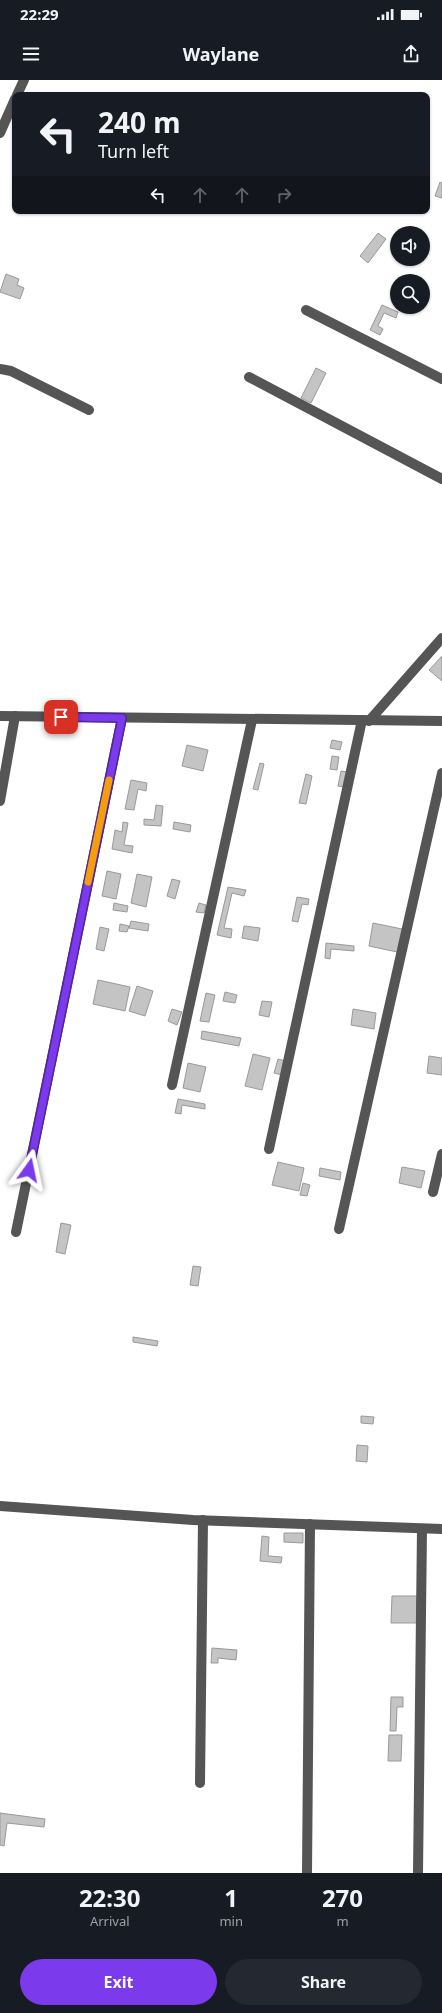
<!DOCTYPE html>
<style>
:root{--surface:#171b24;--page:#242831;--text:#f1f3f6;--muted:#9ea1a6;--accent:#7c3aed}
body{margin:0;font-family:"Noto Sans",sans-serif;background:var(--page);color:var(--text);height:100vh;display:flex;flex-direction:column;font-size:15px;white-space:nowrap}
*{box-sizing:border-box;margin:0}
p{font-size:13px;color:var(--muted)}
.icon{flex:none;width:22px;height:22px;fill:none;stroke:currentColor;stroke-width:2;stroke-linecap:round;stroke-linejoin:round}
.map{position:relative;height:1793px;overflow:hidden}
.drawer{display:flex;flex-direction:column;background:var(--surface);flex:1}
.drawer>*{flex:none}
.guide{position:absolute;left:12px;top:12px;width:418px;height:122px;border-radius:8px;box-shadow:0 1px 3px #0004;background:#171b24;color:var(--text);overflow:hidden}
.fabs{position:absolute;left:390px;top:146px;display:grid;gap:8px}
.fabs a{display:grid;place-items:center;width:40px;height:40px;border-radius:50%;background:var(--surface);box-shadow:0 1px 3px #0004;font-size:20px}
.pin{position:absolute;display:grid;place-items:center;width:34px;height:34px;color:#fff;margin:-17px;border-radius:8px;box-shadow:0 2px 6px #0006}
.me{position:absolute;width:44px;margin:-22px;rotate:12deg;stroke-linejoin:round;filter:drop-shadow(0 0 3px #0008)}
.turn{display:flex;align-items:center;gap:14px;height:84px;padding:0 20px;font-size:18px}
.turn .icon{width:52px;height:52px;stroke-width:2.5}
.turn b{display:block;font-size:28px;line-height:34px}
.lanes{display:flex;align-items:center;height:38px;padding:0 20px;background:#0003;justify-content:center;gap:20px;direction:ltr}
.lanes .off{opacity:.35}
.eta{display:flex;justify-content:space-evenly;align-items:center;height:68px;text-align:center}
.eta b{font-size:24px;font-weight:700;line-height:28px}
.primary-button{display:flex;gap:8px;margin-top:auto;padding:8px 20px}
.primary-button a{flex:1;height:46px;border-radius:24px;background:var(--accent);color:#fff;font-size:16px;font-weight:700;line-height:46px;text-align:center}
.primary-button a+a{background:var(--page);color:var(--text)}
.status{display:flex;justify-content:space-between;align-items:center;height:28px;padding:0 20px;background:var(--surface);direction:ltr}
.status svg{height:11px;fill:currentColor}
header{display:flex;justify-content:space-between;align-items:center;height:52px;padding:0 20px;background:var(--surface);font-size:18px;font-weight:700}
.map>svg:first-child{display:block}
.building{fill:#c4c4c4;stroke:#999}
.lines{fill:none;stroke-linecap:round;stroke-linejoin:round}
.minor{stroke:#555;stroke-width:10}
.route-casing{stroke:#51269a;stroke-width:10}
.route{stroke:#7c3aed;stroke-width:7}
.slow{stroke:#f59e0b;stroke-width:7}
</style>
<div class="status"><b>22:29</b><svg viewBox="0 0 49 12"><path d="M0 12V9h3v3zM5 12V6h3v6zM10 12V3h3v9zM15 12V0h3v12zM26 1h20v11H26zM47 4h2v5h-2z"/></svg></div>
<header><svg class="icon" aria-label="menu" viewBox="0 0 24 24"><path d="M4 6h16M4 12h16M4 18h16"/></svg>Waylane<svg class="icon" aria-label="share" viewBox="0 0 24 24"><path d="M12 15V3M7 8l5-5 5 5M5 13v7h14v-7"/></svg></header>
<div class="map">
<svg width="442" height="1793" viewBox="0 0 442 1793">
<rect width="100%" height="100%" fill="#fff"/>
<g class="building">
<polygon points="440,102 442,103 442,118 435,116"/>
<polygon points="378,153 386,159 368,183 360,176"/>
<polygon points="6,194 19,199 17,205 24,208 20,219 0,212"/>
<polygon points="382,225 398,232 396,238 384,233 378,246 383,249 380,255 370,250"/>
<polygon points="316,288 326,293 311,323 301,318"/>
<polygon points="442,576 442,601 429,590"/>
<polygon points="332,660 342,662 340,670 330,668"/>
<polygon points="187,665 208,670 203,691 182,686"/>
<polygon points="332,676 339,677 337,690 330,689"/>
<polygon points="260,683 264,684 258,710 253,709"/>
<polygon points="341,691 347,692 344,707 338,706"/>
<polygon points="306,694 312,696 306,724 299,723"/>
<polygon points="131,700 147,703 146,711 138,709 134,730 125,729"/>
<polygon points="156,725 163,726 161,746 144,745 144,739 154,740"/>
<polygon points="123,742 128,743 124,765 133,766 132,773 112,769 115,750 122,752"/>
<polygon points="174,742 191,745 190,752 173,749"/>
<polygon points="107,791 121,794 116,819 102,816"/>
<polygon points="137,794 152,797 146,827 131,823"/>
<polygon points="172,799 180,801 175,819 167,816"/>
<polygon points="228,807 246,810 244,816 232,813 224,848 232,849 231,858 217,855"/>
<polygon points="297,817 309,819 308,825 302,824 298,842 292,841"/>
<polygon points="114,823 128,826 127,832 113,830"/>
<polygon points="199,823 206,825 204,833 196,832"/>
<polygon points="131,841 149,844 148,851 129,848"/>
<polygon points="373,843 402,849 397,872 369,866"/>
<polygon points="120,844 129,846 127,852 119,851"/>
<polygon points="244,846 260,848 258,861 242,858"/>
<polygon points="100,847 109,849 104,871 96,869"/>
<polygon points="326,863 354,866 354,871 331,869 330,879 325,878"/>
<polygon points="98,900 130,907 125,931 93,924"/>
<polygon points="137,906 153,911 145,936 129,931"/>
<polygon points="225,912 237,915 235,923 223,921"/>
<polygon points="206,913 215,915 209,942 200,941"/>
<polygon points="262,921 272,922 269,937 259,935"/>
<polygon points="172,929 182,932 177,945 168,941"/>
<polygon points="353,929 376,933 374,949 351,945"/>
<polygon points="202,951 241,958 239,966 201,959"/>
<polygon points="253,974 270,978 262,1010 245,1006"/>
<polygon points="429,976 442,978 442,995 427,993"/>
<polygon points="278,979 286,981 282,995 274,993"/>
<polygon points="188,983 206,987 200,1012 183,1008"/>
<polygon points="178,1019 205,1024 205,1029 182,1025 181,1034 175,1033"/>
<polygon points="278,1082 304,1088 299,1111 272,1105"/>
<polygon points="402,1087 425,1091 421,1108 399,1103"/>
<polygon points="320,1088 341,1092 340,1100 319,1096"/>
<polygon points="303,1103 310,1105 307,1116 300,1115"/>
<polygon points="61,1143 71,1145 65,1174 56,1172"/>
<polygon points="193,1186 201,1187 198,1206 190,1205"/>
<polygon points="133,1257 158,1261 157,1266 133,1262"/>
<polygon points="361,1336 374,1337 373,1344 361,1343"/>
<polygon points="357,1365 368,1366 367,1382 356,1381"/>
<polygon points="284,1453 303,1453 303,1463 284,1462"/>
<polygon points="262,1456 269,1457 268,1476 282,1477 281,1483 260,1481"/>
<polygon points="392,1516 417,1516 417,1543 391,1543"/>
<polygon points="212,1568 237,1570 236,1580 218,1578 218,1583 211,1583"/>
<polygon points="391,1617 403,1617 403,1627 397,1627 396,1651 390,1651"/>
<polygon points="389,1655 402,1655 401,1681 388,1681"/>
<polygon points="0,1733 45,1739 44,1747 7,1743 4,1766 0,1765"/>
</g>
<g class="lines">
<g class="minor">
<polyline points="17,15 24,0"/>
<polyline points="0,53 15,19"/>
<polyline points="306,230 442,299"/>
<polyline points="0,289 11,291 89,330"/>
<polyline points="249,297 442,399"/>
<polyline points="0,636 442,641"/>
<polyline points="369,641 442,558"/>
<polyline points="0,721 15,636"/>
<polyline points="172,1005 252,640"/>
<polyline points="269,1069 362,640"/>
<polyline points="433,1112 442,1074"/>
<polyline points="339,1149 442,693"/>
<polyline points="16,1152 122,638"/>
<polyline points="0,1426 193,1440 442,1449"/>
<polyline points="200,1703 203,1440"/>
<polyline points="307,1793 310,1444"/>
<polyline points="418,1793 422,1449"/>
</g>
</g>
<g class="lines">
<defs>
<polyline id="route" points="29,1090 122,638 61,637"/>
</defs>
<use href="#route" class="route-casing"/>
<use href="#route" class="route"/>
<polyline class="slow" points="88,802 109,700"/>
</g>
</svg>
<div class="fabs">
<a><svg class="icon" aria-label="sound" viewBox="0 0 24 24"><path d="M4 9h4l5-4v14l-5-4H4zM17 9q2 3 0 6"/></svg></a>
<a><svg class="icon" aria-label="search" viewBox="0 0 24 24"><circle cx="10" cy="10" r="6"/><path d="M15 15l6 6"/></svg></a>
</div>
<div class="pin" style="left:61px;top:637px;background:#d93025"><svg class="icon" aria-label="arrive" viewBox="0 0 24 24"><path d="M6 21V4h12l-3 4 3 4H6"/></svg></div>
<svg class="me" style="left:29px;top:1090px" viewBox="-20 -20 40 40"><path d="M0-17L14 15 0 8-14 15z" fill="#7c3aed" stroke="#fff" stroke-width="4"/></svg>
<div class="guide">
<div class="turn"><svg class="icon" aria-label="left" viewBox="0 0 24 24"><path d="M17 20v-9H6M10 6l-5 5 5 5"/></svg><div><b>240 m</b>Turn left</div></div>
<div class="lanes"><svg class="icon" aria-label="left" viewBox="0 0 24 24"><path d="M17 20v-9H6M10 6l-5 5 5 5"/></svg><svg class="icon off" aria-label="ahead" viewBox="0 0 24 24"><path d="M12 20V5M6 11l6-6 6 6"/></svg><svg class="icon off" aria-label="ahead" viewBox="0 0 24 24"><path d="M12 20V5M6 11l6-6 6 6"/></svg><svg class="icon off" aria-label="right" viewBox="0 0 24 24"><path d="M7 20v-9h11M14 6l5 5-5 5"/></svg></div>
</div>
</div>
<section class="drawer">
<div class="eta">
<div><b>22:30</b><p>Arrival</p></div>
<div><b>1</b><p>min</p></div>
<div><b>270</b><p>m</p></div>
</div>
<div class="primary-button"><a>Exit</a><a>Share</a></div>
</section>
